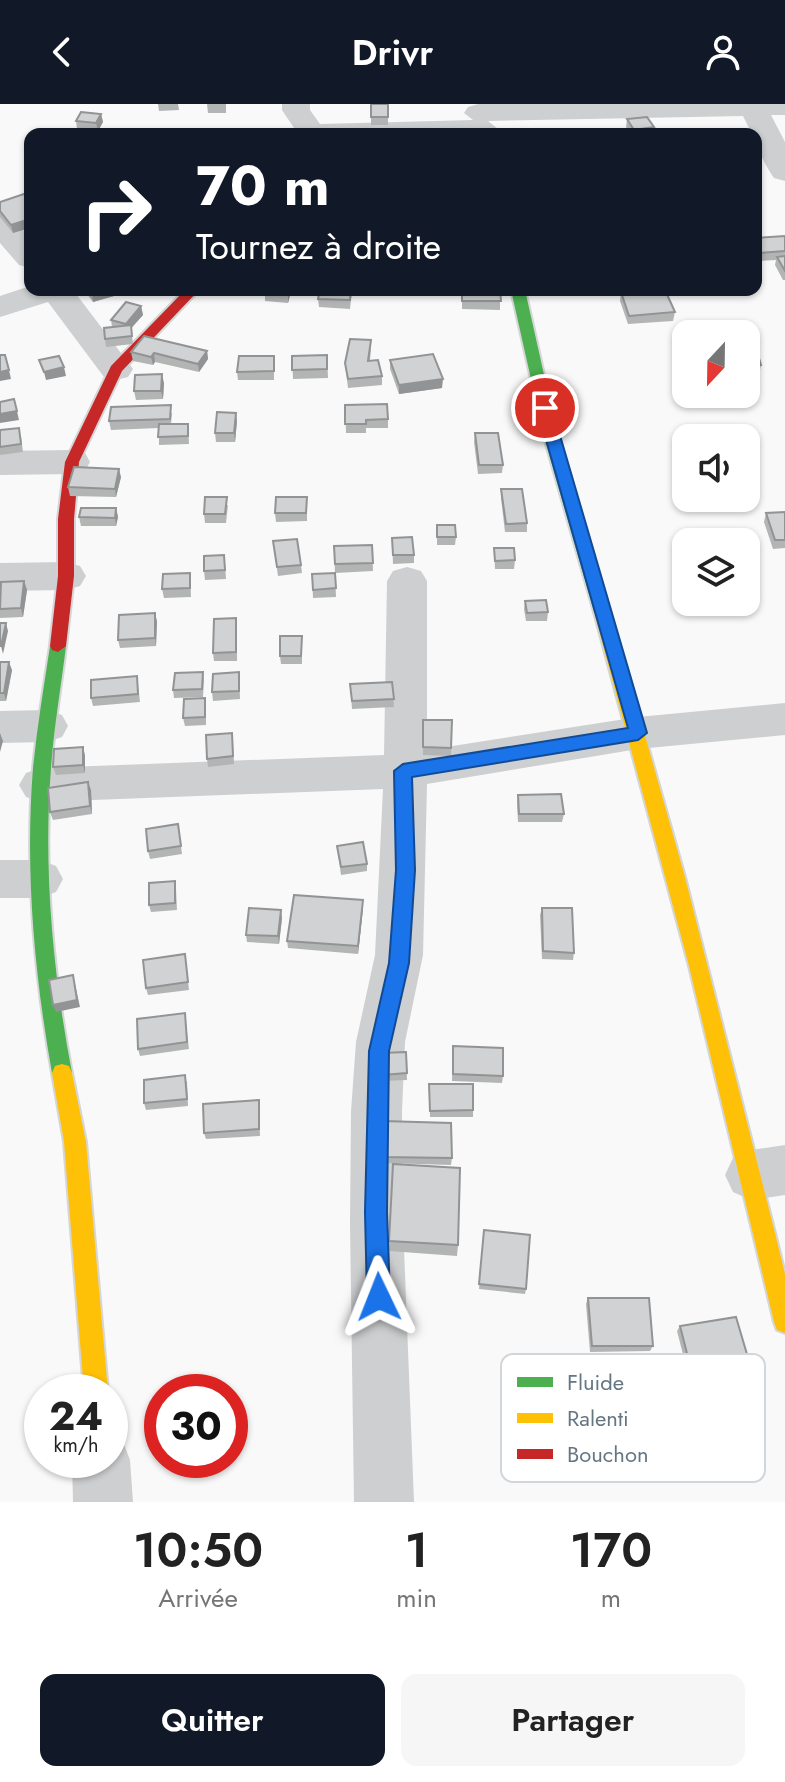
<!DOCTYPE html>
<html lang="fr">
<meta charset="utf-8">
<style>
:root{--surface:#fff;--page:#f6f6f6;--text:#222;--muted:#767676;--accent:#111827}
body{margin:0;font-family:Jost,sans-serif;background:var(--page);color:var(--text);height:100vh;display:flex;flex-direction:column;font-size:30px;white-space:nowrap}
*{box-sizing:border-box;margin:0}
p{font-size:26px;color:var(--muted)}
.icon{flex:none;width:44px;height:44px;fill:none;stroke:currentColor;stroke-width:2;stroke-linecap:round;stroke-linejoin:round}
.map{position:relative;height:1398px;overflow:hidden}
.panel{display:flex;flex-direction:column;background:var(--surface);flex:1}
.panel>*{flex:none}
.guide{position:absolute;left:24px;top:24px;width:738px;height:168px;border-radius:16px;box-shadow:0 2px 6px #0004;background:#111827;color:#fff;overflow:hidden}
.needle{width:52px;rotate:202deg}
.fabs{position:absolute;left:672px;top:216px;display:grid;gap:16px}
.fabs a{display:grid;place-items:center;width:88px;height:88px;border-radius:16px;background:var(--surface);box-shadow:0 2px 6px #0004;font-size:40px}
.speed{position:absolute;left:24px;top:1270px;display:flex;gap:16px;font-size:40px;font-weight:700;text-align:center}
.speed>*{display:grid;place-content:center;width:104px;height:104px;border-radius:50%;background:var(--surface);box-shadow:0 2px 6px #0004;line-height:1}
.speed small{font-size:20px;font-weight:400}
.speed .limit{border:12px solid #d22;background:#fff;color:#111}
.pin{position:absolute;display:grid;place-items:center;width:68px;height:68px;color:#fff;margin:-34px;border:4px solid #fff;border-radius:50%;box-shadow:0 2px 8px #0007}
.me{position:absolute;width:88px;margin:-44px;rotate:358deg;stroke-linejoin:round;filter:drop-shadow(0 0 6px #0008)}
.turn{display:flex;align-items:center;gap:28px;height:168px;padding:0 40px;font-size:36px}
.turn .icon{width:104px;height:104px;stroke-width:2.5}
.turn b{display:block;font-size:56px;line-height:68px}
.eta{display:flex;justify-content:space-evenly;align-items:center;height:136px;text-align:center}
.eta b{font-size:48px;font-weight:600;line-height:56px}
.cta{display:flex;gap:16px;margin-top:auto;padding:16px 40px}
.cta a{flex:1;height:92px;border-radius:16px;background:var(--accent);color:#fff;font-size:32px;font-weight:600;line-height:92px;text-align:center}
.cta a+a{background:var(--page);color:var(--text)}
header{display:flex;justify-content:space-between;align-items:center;height:104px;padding:0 40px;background:var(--accent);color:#fff;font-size:36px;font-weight:600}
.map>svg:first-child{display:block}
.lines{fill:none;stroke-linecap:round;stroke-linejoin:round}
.fast-casing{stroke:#d5d6d7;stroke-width:4}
.slow-casing{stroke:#d5d6d7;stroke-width:4}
.jam-casing{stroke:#d5d6d7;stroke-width:4}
.street{fill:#cecfd0;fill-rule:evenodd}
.fast{fill:#4caf50;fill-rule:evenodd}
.slow{fill:#ffc107;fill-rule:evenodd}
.jam{fill:#c62828;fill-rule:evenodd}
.wall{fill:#b3b5b5}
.shaded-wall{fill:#929394}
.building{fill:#d0d2d3;stroke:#929394;stroke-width:2}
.route{fill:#1a73e8;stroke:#114b97;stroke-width:2}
.key{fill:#fff;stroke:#d1d6da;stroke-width:2}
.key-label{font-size:22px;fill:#657683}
</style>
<header><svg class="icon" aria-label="back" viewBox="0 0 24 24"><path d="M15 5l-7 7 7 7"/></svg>Drivr<svg class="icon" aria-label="person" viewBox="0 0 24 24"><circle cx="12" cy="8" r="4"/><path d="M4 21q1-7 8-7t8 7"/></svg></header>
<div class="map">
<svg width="785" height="1398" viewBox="0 0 785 1398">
<rect width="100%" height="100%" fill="#f9f9f9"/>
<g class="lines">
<defs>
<g id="fast">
<polygon points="511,186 525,186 558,333 610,508 602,514 594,508 544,333"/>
<path d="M58,536L66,542C61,583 54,623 51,664C43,766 53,869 72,969L69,976L62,978L55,976L52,969C34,868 25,766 33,664C37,623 44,582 50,542Z"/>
</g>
<g id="slow">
<polygon points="602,502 610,508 685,773 775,1129 785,1170 785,1229 777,1226 774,1218 689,862 594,508"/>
<polygon points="62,960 69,962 72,969 86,1038 108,1288 84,1288 64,1038 52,969 55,962"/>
</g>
<polygon id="jam" points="185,186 199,186 122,267 79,358 74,415 74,472 66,542 58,548 52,546 50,542 58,472 58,415 65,358 111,262"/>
</defs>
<use href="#fast" class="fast-casing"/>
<use href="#slow" class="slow-casing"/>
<use href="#jam" class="jam-casing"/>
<g class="street">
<path d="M282,0H310V6L320,20L473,16L464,9L468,3L478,0H785V11H771L785,38V77L774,74C766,62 756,45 756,30H752L743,12L488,17L498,25L494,30H298L282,6Z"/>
<polygon points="0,110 11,112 30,134 30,164 19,161 0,139"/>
<polygon points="30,182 30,186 73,186 133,265 128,273 116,276 104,273 48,198 0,213 0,192"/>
<polygon points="72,346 85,349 90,358 85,367 72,370 0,371 0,347"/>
<polygon points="66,458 80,462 86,472 80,482 66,486 0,487 0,459"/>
<polygon points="407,463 421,467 427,477 427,646 638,613 785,599 785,631 638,645 427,680 423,851 405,938 402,1007 403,1119 414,1398 354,1398 350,1119 351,1007 356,938 375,851 383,685 41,698 26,693 19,681 26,669 41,664 384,651 387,477 393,467"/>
<polygon points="47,606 62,611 68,622 62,633 47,638 0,639 0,607"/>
<polygon points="0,756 40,756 56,762 63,775 56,788 40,794 0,794"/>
<polygon points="785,1041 785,1091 751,1096 733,1088 725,1071 733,1054 751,1046"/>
<polygon points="110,1331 122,1335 130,1356 133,1398 73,1398 72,1356 110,1356"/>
</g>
<use href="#fast" class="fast"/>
<use href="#slow" class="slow"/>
<use href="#jam" class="jam"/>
</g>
<g class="wall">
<polygon points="158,0 178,0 179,6 159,7"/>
<polygon points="207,0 226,0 226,9 208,9"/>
<rect x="371" y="0" width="17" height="21"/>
<polygon points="101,10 103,18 98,27 77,25 76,17"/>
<polygon points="627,15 654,23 653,30 630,30 626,23"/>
<polygon points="30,88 13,129 0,113 0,98"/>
<polygon points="785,132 785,176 783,176 775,161 776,156 758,157 756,152 756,134"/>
<polygon points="84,186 113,186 114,192 93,198"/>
<polygon points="265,186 291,186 288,199 265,197"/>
<polygon points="352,186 350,205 319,203 318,195"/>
<polygon points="462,186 500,186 500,206 462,205"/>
<polygon points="621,188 675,208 673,217 628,220 620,197"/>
<polygon points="141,202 143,211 131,224 133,240 106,243 105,235 112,223 111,216"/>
<polygon points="746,231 761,261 759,270 746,270"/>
<polygon points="371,245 370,256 382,272 382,281 348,284 345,259"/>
<polygon points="207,247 208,255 199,268 155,258 153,261 133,257 131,248"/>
<polygon points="327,251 328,274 293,275 292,252"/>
<polygon points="274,252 274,276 238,276 237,268"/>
<polygon points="390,256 442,284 399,290 390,265"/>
<polygon points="164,279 163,295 136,296 134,287"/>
<polygon points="345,301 388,315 388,324 366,324 366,329 346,329"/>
<polygon points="172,309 171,320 188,320 189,340 159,341 159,324 111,326 109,317"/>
<polygon points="237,317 235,338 216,338 215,329"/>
<polygon points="0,326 21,332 23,348 0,351"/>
<polygon points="475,329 503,361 502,369 478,370 474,338"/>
<polygon points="121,373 116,393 70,392 68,383"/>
<polygon points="501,385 527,419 527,428 505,428 501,394"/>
<polygon points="307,393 307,417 276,418 275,409"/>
<polygon points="228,401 226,419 205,419 204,410"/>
<polygon points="116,404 118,413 116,422 81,422 79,413"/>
<polygon points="785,408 785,444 773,445 764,418 766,409"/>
<polygon points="437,421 456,433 455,441 437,441"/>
<polygon points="392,434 414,451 414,459 393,460"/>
<polygon points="273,437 301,461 302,469 278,472"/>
<polygon points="372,441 373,467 335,469 334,442"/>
<polygon points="494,444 515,456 514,465 495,465"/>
<polygon points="225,460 226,475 205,476 204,467"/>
<polygon points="190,469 191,493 164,494 162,485"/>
<polygon points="335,469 336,493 313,494 312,470"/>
<polygon points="24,477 27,486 23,513 0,514 0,505"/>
<polygon points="525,497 548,508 547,517 526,517 524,505"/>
<polygon points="157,517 156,542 120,544 118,536"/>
<polygon points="237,522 237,557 214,557 213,549"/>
<polygon points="302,540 302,560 281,560 280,552"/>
<polygon points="0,558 12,566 6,597 0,597"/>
<polygon points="203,568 204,576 203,593 174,594 173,586"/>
<polygon points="239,568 240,595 213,597 212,588"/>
<polygon points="137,572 140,598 93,602 91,594"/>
<polygon points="392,578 394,603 352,605 350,580"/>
<polygon points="206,602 206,621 185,622 183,614"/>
<polygon points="423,616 452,616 451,652 423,651"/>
<polygon points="233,637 234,660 208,663 207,655"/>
<polygon points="85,651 85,669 56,671 53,663"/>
<polygon points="91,686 92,710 53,716 50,708"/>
<polygon points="518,691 564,710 562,718 518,718 517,699"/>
<polygon points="178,720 182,750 150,755 148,747"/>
<polygon points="337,742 367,760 367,767 341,771"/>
<polygon points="176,785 177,806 151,808 149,801"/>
<polygon points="363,804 358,850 288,844 287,837"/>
<polygon points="542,804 574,849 573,856 542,855 540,811"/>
<polygon points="282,814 279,840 247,838 246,831"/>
<polygon points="185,850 189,886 148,891 146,884"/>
<polygon points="185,909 189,945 140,952 138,945"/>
<polygon points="453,942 503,972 502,979 452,977"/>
<polygon points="406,948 407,976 382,977 381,949"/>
<polygon points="187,977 188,1002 146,1006 144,999"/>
<polygon points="429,980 473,1006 473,1013 430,1013"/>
<polygon points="259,996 260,1032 206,1035 204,1029"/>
<polygon points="383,1017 452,1054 451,1061 383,1059"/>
<polygon points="484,1126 526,1185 525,1190 479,1185"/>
<polygon points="389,1137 458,1141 457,1152 389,1147"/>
<polygon points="588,1194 653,1242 650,1247 590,1248 586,1200"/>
<polygon points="680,1222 749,1257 746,1262 688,1270 677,1227"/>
</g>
<g class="shaded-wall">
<polygon points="101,10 103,18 98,27 96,19"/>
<polygon points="654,23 653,30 633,30 634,26"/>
<polygon points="30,115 30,124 13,129 11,121"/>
<polygon points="104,186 113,186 114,192 93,198 92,190"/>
<polygon points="289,186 291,186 291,188 288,199 288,191"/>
<polygon points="141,202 143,211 127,229 126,220"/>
<polygon points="207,247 208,255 199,268 198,260"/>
<polygon points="154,249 155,258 153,261 151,253"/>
<polygon points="64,263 66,272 46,276 44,268"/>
<polygon points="9,266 11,275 0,277 0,268"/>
<polygon points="162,270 164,279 163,295 161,287"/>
<polygon points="443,275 442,284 399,290 399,281"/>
<polygon points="17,307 19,316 0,319 0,310"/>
<polygon points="236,309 237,317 235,338 234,329"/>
<polygon points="119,365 121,373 116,393 115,385"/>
<polygon points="116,404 118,413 116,422 115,414"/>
<polygon points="24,477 27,486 23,513 21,504"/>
<polygon points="155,509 157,517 156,542 155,534"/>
<polygon points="6,519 8,527 3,550 1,542"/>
<polygon points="9,558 12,566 6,597 4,589"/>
<polygon points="0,629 3,637 0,648"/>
<polygon points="83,643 85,651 85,669 83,661"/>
<polygon points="88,678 91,686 92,710 90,702"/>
<polygon points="363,796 363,804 358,850 358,842"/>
<polygon points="281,806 282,814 279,840 278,832"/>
<polygon points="73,871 80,903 56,908 53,901"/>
</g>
<g class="building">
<rect x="371" y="0" width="17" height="13"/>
<polygon points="81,8 101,10 96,19 76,17"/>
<polygon points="647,13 654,23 634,26 627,15"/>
<polygon points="205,25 220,25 219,30 204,30"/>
<polygon points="173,26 189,26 189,30 172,30"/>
<polygon points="736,27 737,30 722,30 721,28"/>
<polygon points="553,28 553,30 522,30"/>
<polygon points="30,88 30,115 11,121 0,107 0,98"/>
<polygon points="785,132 785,147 760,149 756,140 756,134"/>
<polygon points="785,152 785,167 777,153"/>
<polygon points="89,186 104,186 92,190"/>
<polygon points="265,186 289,186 288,191 264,189"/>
<polygon points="320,186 351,186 350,196 318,195"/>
<polygon points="462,186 500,186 501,197 462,197"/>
<polygon points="649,186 665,186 675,208 629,212 621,188"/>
<polygon points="126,198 141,202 126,220 111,216"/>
<polygon points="131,221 132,232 105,235 104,224"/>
<polygon points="752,230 761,261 746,262 746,231"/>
<polygon points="144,232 207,247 198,260 154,249 151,253 131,248"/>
<polygon points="350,235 371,236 368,257 378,256 382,272 348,275 345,259"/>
<polygon points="433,250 443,275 399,281 390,256"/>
<polygon points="0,251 5,251 9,266 0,268"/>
<polygon points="327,251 327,265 292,266 292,252"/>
<polygon points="59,252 64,263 44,268 39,256"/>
<polygon points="239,252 274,252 274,267 237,268"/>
<polygon points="162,270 161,287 134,287 135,271"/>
<polygon points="14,295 17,307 0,310 0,298"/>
<polygon points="387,300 388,315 366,316 366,320 345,320 345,301"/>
<polygon points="171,301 170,315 109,317 111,303"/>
<polygon points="217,308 236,309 234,329 215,329"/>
<polygon points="159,320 188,320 188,332 158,333"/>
<polygon points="19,324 21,340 0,343 0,326"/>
<polygon points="475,329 498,329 503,361 479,361"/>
<polygon points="74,363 119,365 115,385 68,383"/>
<polygon points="501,385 522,385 527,419 506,420"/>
<polygon points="205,393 227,393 225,410 204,410"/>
<polygon points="276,393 307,393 306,409 275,409"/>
<polygon points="81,404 116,404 115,414 79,413"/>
<polygon points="785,408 785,436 775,436 766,409"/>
<polygon points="437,421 455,421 456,433 437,433"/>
<polygon points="412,433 414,451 393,451 392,434"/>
<polygon points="297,435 301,461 277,463 273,437"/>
<polygon points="372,441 373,459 335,460 334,442"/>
<polygon points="494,444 514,444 515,456 495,457"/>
<polygon points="224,451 225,466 204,467 204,452"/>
<polygon points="190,469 190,484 162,485 163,470"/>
<polygon points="335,469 336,484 313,486 312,470"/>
<polygon points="24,477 21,504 0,505 1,478"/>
<polygon points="546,496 548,508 527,509 525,497"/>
<polygon points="155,509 155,534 118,536 119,511"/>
<polygon points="236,514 236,548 213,549 214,515"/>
<polygon points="0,519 6,519 1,542 0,542"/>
<polygon points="280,532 302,532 301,552 280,552"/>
<polygon points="0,558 9,558 4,589 0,589"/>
<polygon points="203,568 202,585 173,586 175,569"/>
<polygon points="239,568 239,587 212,588 213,570"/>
<polygon points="137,572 138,590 91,594 91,576"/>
<polygon points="392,578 394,595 352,597 350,580"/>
<polygon points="205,594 205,613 183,614 184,595"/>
<polygon points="423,616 452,616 451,644 423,643"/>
<polygon points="232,629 233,652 207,655 206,631"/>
<polygon points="83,643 83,661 53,663 54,645"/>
<polygon points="88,678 90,702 50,708 48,684"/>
<polygon points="561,690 564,710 519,710 518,691"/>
<polygon points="178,720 181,742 148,747 146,725"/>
<polygon points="363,738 367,760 341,763 337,742"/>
<polygon points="175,777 175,799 149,801 149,779"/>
<polygon points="294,791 363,796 358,842 287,837"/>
<polygon points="249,804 281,806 278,832 246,831"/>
<polygon points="542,804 572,804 574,849 543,847"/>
<polygon points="185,850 188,878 146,884 143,856"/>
<polygon points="73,871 77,896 53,901 49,876"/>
<polygon points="185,909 187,938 138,945 137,915"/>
<polygon points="453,942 503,944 503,972 453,970"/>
<polygon points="406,948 407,969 382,971 381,949"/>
<polygon points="185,971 187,995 144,999 144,976"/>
<polygon points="429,980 473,980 473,1006 430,1007"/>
<polygon points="259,996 259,1025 204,1029 203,1000"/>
<polygon points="383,1017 451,1019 452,1054 382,1053"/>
<polygon points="393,1060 460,1064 458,1141 389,1137"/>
<polygon points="484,1126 530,1131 526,1185 479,1180"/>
<polygon points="588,1194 649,1194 653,1242 592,1242"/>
<polygon points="736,1213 749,1257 691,1265 680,1222"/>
</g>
<polygon class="route" points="545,299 552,304 647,629 638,636 412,673 415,766 409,859 389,947 387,1108 390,1193 387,1201 379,1204 371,1201 367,1193 365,1108 369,947 389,859 396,766 394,667 403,660 628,624 537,304"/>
<rect x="501" y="1250" width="264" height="128" rx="12" class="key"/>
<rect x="517" y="1273" width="36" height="10" fill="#4caf50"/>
<rect x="517" y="1309" width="36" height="10" fill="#ffc107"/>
<rect x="517" y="1345" width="36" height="10" fill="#c62828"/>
<g class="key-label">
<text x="567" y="1286">Fluide</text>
<text x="567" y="1322">Ralenti</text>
<text x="567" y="1358">Bouchon</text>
</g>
</svg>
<div class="fabs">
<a><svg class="needle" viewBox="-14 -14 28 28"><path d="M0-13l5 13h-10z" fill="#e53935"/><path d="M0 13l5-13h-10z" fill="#767676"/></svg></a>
<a><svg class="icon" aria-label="sound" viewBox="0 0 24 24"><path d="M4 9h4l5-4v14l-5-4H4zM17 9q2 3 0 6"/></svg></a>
<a><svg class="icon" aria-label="layers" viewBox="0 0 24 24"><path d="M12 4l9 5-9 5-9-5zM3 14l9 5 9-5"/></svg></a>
</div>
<div class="speed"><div>24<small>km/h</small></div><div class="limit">30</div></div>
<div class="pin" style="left:545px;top:304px;background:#d93025"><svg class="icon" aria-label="arrive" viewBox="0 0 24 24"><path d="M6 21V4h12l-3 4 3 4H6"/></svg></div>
<svg class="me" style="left:379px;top:1193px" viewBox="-20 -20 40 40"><path d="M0-17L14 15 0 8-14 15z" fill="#1a73e8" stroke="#fff" stroke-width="4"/></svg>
<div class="guide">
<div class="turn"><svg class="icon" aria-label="right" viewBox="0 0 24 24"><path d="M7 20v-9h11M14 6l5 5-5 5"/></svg><div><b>70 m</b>Tournez à droite</div></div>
</div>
</div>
<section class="panel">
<div class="eta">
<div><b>10:50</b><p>Arrivée</p></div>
<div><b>1</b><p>min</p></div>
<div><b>170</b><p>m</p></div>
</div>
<div class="cta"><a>Quitter</a><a>Partager</a></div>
</section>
